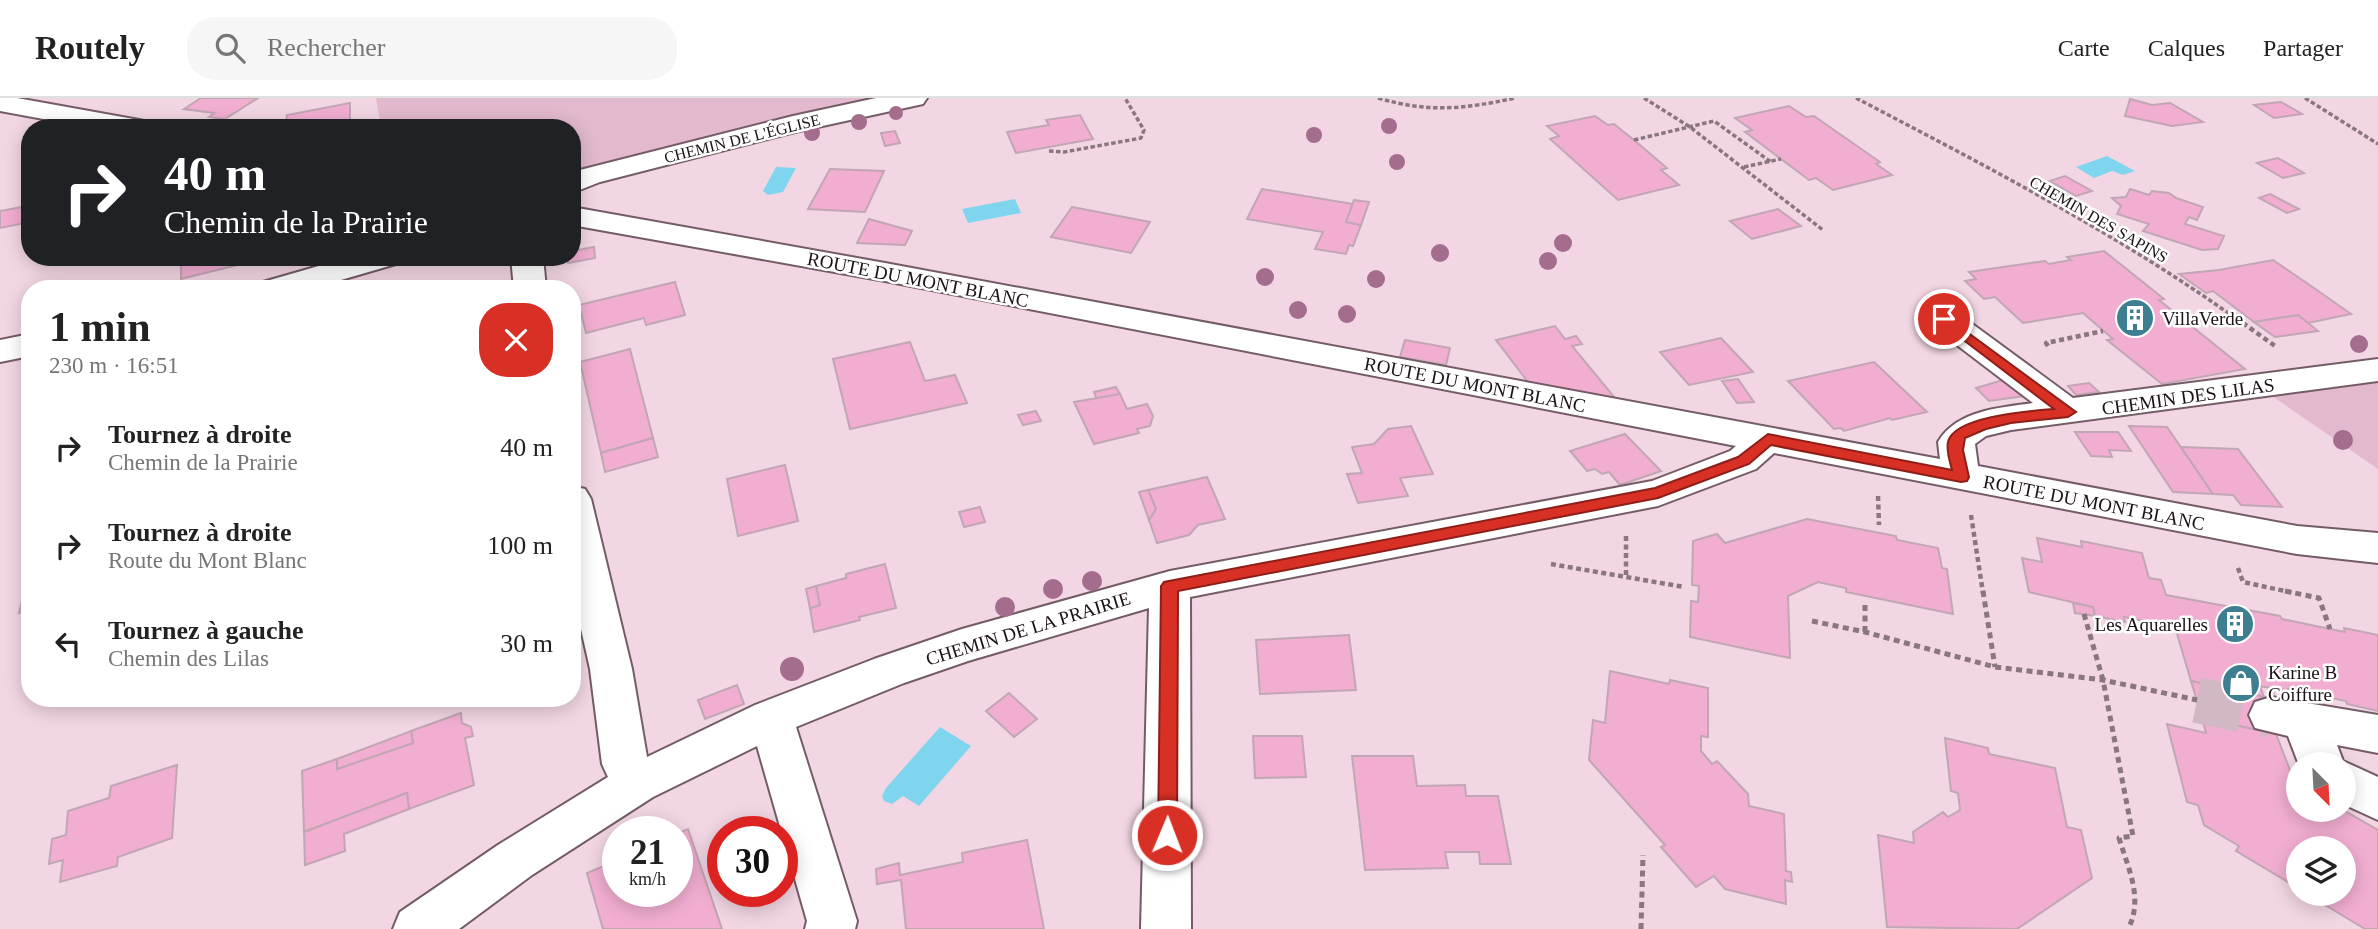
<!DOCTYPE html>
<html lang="fr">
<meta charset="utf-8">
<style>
:root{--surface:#fff;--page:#f6f6f6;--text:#222;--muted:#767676;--line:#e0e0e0}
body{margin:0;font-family:"Times New Roman",serif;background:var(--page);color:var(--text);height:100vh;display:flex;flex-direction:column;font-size:26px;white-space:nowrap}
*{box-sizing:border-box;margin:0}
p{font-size:23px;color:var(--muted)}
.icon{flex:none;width:38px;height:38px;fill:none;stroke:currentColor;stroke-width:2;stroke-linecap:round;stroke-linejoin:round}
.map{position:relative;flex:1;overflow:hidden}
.sheet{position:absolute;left:21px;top:182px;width:560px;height:427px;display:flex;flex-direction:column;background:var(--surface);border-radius:28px;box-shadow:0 4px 18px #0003}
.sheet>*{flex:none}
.banner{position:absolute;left:21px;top:21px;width:560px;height:147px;border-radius:28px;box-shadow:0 4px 18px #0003;background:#202124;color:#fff;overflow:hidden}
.needle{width:46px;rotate:156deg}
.fabs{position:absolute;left:2286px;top:654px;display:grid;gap:14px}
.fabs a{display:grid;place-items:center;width:70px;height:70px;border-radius:50%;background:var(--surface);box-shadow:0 4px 18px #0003;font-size:35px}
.speed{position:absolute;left:602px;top:718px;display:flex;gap:14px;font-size:35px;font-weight:700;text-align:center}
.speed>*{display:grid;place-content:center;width:91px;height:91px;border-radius:50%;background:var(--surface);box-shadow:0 4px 18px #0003;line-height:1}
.speed small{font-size:18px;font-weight:400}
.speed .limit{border:10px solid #d22;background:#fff;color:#111}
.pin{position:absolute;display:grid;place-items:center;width:60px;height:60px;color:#fff;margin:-30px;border:4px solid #fff;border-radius:50%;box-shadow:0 2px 7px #0007}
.me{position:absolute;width:77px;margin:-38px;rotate:1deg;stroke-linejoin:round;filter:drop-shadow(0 0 5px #0008)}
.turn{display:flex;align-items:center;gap:24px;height:147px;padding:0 28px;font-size:32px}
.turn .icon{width:91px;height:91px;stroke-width:2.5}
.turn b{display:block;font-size:49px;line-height:60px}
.round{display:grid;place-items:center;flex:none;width:74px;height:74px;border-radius:28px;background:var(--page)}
.summary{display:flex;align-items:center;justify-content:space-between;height:119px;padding:0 28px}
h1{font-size:42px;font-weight:700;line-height:52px}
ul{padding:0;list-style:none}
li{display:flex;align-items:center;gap:21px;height:98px;padding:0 28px}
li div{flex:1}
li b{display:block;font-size:26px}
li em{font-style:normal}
header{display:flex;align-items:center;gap:42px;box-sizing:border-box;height:98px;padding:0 35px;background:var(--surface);border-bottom:2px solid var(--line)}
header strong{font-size:33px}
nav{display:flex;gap:38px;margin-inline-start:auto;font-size:24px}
.search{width:490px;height:63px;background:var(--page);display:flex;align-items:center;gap:18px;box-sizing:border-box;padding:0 24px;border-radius:28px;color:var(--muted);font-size:26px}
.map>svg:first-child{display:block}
.green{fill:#e2b9cd}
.water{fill:#7fd5ed}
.building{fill:#f2aed1;stroke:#c1a6b3;stroke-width:2}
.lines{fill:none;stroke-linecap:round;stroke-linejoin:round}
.minor-tunnel{stroke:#d2b8c4;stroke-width:46;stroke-dasharray:46 23;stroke-linecap:butt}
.minor-casing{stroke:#745c67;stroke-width:4}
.path-far2{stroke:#89767f;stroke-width:3.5;stroke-dasharray:4.5 2.5;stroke-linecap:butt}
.path-far1{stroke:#89767f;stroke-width:4.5;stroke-dasharray:5 3.5;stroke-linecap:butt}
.path{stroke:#89767f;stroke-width:5;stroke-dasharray:6 4.5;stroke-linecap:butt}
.minor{fill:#fff;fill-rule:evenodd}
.tree{fill:#a46d8d}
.route{fill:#d93025;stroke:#8d1f18;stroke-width:2}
.labels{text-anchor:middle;stroke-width:5;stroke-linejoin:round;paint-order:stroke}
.far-street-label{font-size:16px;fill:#1b1116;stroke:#fff}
.street-label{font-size:19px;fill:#1b1116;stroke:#fff}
.poi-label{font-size:19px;fill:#1b1116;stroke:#fff;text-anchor:start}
</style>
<header>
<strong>Routely</strong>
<div class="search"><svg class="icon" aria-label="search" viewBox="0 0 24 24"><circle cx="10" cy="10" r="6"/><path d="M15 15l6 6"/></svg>Rechercher</div>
<nav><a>Carte</a><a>Calques</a><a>Partager</a></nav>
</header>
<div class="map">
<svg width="2378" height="831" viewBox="0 0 2378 831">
<rect width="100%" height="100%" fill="#f2d6e3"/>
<g class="green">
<polygon points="376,0 892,0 600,67 572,77 572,30 381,30"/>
<polygon points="2378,283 2378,371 2272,298"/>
</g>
<g class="water">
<polygon points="2107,58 2135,73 2123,77 2112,73 2094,80 2076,69"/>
<polygon points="776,69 796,70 783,94 768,97 763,93"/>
<polygon points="1015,101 1021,115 968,125 962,111"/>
<polygon points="940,629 971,648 919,708 903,698 892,706 884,703 882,698 886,690"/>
</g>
<g class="building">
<polygon points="201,0 258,0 225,21 209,19 214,15 184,11"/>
<polygon points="2130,1 2152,7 2170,5 2203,24 2172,28 2125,18"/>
<polygon points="2281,4 2302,16 2274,20 2254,7"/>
<polygon points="350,5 350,24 318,30 285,30 287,17"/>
<polygon points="1789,8 1806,19 1814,18 1880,64 1876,66 1892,77 1833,92 1816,80 1809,82 1745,34 1752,32 1735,20"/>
<polygon points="1080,17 1093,41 1016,55 1007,34 1049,27 1046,22"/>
<polygon points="1595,18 1608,27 1614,26 1634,42 1667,70 1661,72 1679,87 1618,102 1550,41 1559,38 1547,28"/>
<polygon points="895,33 900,45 885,48 881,35"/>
<polygon points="2278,60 2304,75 2283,80 2257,65"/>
<polygon points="830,71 884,73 865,114 808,111"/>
<polygon points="2065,78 2092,93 2076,98 2050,83"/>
<polygon points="1262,91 1353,106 1346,124 1361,127 1353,148 1349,147 1346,156 1315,151 1323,134 1247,121"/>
<polygon points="2130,91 2149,97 2152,93 2169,95 2176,100 2203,109 2197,122 2189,119 2185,126 2224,138 2218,151 2202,152 2143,133 2149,126 2117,116 2121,108 2112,100 2126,99"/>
<polygon points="2270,96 2299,111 2287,115 2259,100"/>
<polygon points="1354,102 1369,104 1361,127 1346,124"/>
<polygon points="28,105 30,124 0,130 0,113 27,108"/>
<polygon points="1072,109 1150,124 1131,155 1051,139"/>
<polygon points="1778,111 1801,128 1752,141 1730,123"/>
<polygon points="869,121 912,133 905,147 857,145"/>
<polygon points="594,149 595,160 568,165 567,159 572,159 572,153"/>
<polygon points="2104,153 2164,201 2159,202 2245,271 2162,286 2107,242 2113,241 2083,215 2023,225 1995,199 1984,201 1965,183 1976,181 1969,174 2045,163 2049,166 2071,162 2067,159"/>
<polygon points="181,159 270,159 181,181"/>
<polygon points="2273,162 2314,190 2351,216 2308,225 2298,217 2254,224 2213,193 2206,195 2179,176 2219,172"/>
<polygon points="675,184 685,217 646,227 644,220 586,235 579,207"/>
<polygon points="2298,217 2318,233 2275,239 2254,224"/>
<polygon points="1555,228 1565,241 1576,238 1582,246 1572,248 1615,300 1528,284 1496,242"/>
<polygon points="1721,240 1753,274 1689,287 1660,254"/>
<polygon points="1405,242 1450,250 1446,267 1400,259"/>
<polygon points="910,244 925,283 955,277 967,305 850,331 833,261"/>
<polygon points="630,251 653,340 601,355 580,264"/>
<polygon points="1874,264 1927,314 1892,322 1890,320 1844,333 1841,330 1834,331 1788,283"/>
<polygon points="1738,281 1754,304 1737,305 1722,283"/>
<polygon points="2006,281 2025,298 1989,303 1976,290"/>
<polygon points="2089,285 2099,294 2076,297 2068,288"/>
<polygon points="1116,289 1120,296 1097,302 1094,294"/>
<polygon points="1120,296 1127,311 1147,306 1153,318 1150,328 1137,331 1139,335 1094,346 1074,304"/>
<polygon points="1036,313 1041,323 1023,327 1018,317"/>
<polygon points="1411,328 1433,376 1400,380 1408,398 1358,405 1347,376 1362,375 1352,349 1374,346 1388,331"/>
<polygon points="2129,328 2167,329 2213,396 2173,394"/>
<polygon points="2075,334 2118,334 2131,353 2109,352 2112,359 2091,358"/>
<polygon points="1625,336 1661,373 1620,387 1609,374 1602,376 1595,371 1587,373 1570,353"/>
<polygon points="653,340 658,359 605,374 601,355"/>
<polygon points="2181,349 2238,351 2282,409 2241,407 2233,397 2213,396"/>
<polygon points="785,367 798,423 738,438 727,381"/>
<polygon points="1207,379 1225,421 1198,427 1189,437 1157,445 1149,422 1156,411 1148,392"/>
<polygon points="1148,392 1156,411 1149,422 1139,394"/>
<polygon points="980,409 985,424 964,429 959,414"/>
<polygon points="1807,421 1896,438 1897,442 1938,450 1942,470 1947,471 1953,516 1846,494 1846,490 1818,484 1788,498 1790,560 1690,539 1691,503 1698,504 1699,488 1692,487 1693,443 1717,436 1725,445"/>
<polygon points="2037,440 2082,449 2081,443 2142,455 2149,480 2161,482 2166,497 2280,518 2282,521 2330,531 2345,534 2344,530 2378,537 2378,613 2347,606 2346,603 2288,591 2289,594 2260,588 2264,599 2191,583 2175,529 2124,519 2125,524 2095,518 2093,509 2029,494 2022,460 2042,464"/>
<polygon points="885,466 896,510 859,519 860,522 814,534 810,510 820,507 816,488 846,480 846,476"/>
<polygon points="816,488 820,507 810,510 806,491"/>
<polygon points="30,498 30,512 19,515 23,499"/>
<polygon points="2073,505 2093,509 2095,518 2075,515"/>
<polygon points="1349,537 1356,592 1260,596 1256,542"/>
<polygon points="1610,573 1669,586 1670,582 1708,590 1708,639 1701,638 1701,653 1712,666 1717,663 1748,696 1749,708 1784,716 1786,773 1791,774 1792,784 1785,782 1786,806 1725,791 1714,778 1696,789 1661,749 1665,747 1589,662 1593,622 1605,625"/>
<polygon points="2191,583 2264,599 2276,636 2202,620"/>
<polygon points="737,587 744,606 705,621 698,602"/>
<polygon points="1009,595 1037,621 1014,639 986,613"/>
<polygon points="461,615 462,625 471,629 473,638 465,640 474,687 409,711 407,695 304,734 302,673 337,661 337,671 413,645 411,633"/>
<polygon points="2202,620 2276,636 2298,693 2298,712 2343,712 2378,732 2378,831 2365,831 2307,796 2343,796 2343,751 2298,751 2298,790 2236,753 2239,748 2204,727 2198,707 2187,704 2167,626 2206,635"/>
<polygon points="411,633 413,645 337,671 337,661"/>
<polygon points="1253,638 1302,638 1306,679 1255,680"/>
<polygon points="1945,640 1988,650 1989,656 2055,670 2067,729 2081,732 2092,780 2017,831 1887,829 1878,737 1914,745 1913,734 1943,714 1948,719 1960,712 1958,695 1951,693"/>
<polygon points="1352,658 1413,658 1417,688 1465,687 1466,698 1498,698 1511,766 1480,766 1479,754 1445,754 1448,770 1365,772"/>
<polygon points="177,667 172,740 118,759 117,768 60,784 63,762 49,766 52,741 66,737 68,713 109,700 111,688"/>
<polygon points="407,695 409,711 344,736 345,753 305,767 304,734"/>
<polygon points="688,731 722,831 603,831 587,775 618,762 618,793 677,793 677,736"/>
<polygon points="1027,742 1044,831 906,831 901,782 877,786 876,771 899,765 900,777 963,764 962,755"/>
</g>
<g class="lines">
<polyline class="minor-tunnel" points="2197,602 2271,617"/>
<defs>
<g id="minor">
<polygon points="0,0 17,0 139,22 149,24 153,30 92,30 0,13"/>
<polygon points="876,0 927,0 923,6 795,34 600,84 572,95 572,75 580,72 793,18"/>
<path d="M572,109L885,165L1940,361L1938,344C1957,312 1999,310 2033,305L1932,228L1928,221L1932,214L1944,211L1956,214L2073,300L2378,261V283L2011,332L1986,338L1975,346L1978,368L2297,428L2378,435V465L2297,456L1774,355L1756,371L1658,408L1190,499L1191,831H1141L1149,510L968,563L904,585L796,629L857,823L855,831H805L807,823L757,648L653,699L532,777L459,831H393L400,814L498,747L608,679L602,666L590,571L572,491V388L585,391L591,401L632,571L647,659L755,607L874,561L962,531L1170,473L1652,383L1730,353L1736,348L885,183L572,127Z"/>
<polygon points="350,159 400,159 396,166 310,191 258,191 263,184"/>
<polygon points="511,159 543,159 546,191 514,191"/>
<polygon points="30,236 30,258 0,264 0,242"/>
<polygon points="2271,599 2378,617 2378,655 2337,647 2343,663 2378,679 2378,722 2343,706 2343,667 2299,667 2288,638 2255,630 2249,617 2255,604"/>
</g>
</defs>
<use href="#minor" class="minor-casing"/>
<g class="path-far2">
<path d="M1378,0C1429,15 1464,11 1515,0"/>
<polyline points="1644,0 1690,29 1823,132"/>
<path d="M1856,0C1986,68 2118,136 2238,222"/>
<polyline points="2305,0 2378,46"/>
<polyline points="1634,42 1714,23 1771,64"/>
<polyline points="1049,53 1064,54 1141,40 1144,32 1125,0"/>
<polyline points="1744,69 1781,61"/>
</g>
<g class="path-far1">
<polyline points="2236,220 2275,248"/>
<polyline points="2048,248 2046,245 2103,233"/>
<polyline points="1878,398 1879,427"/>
<polyline points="1971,417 1983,495"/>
<polyline points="1626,438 1626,479"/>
<polyline points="1551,466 1684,489"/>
<polyline points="2238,470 2243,484 2294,495"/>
</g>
<g class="path">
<polyline points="1983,493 1995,569"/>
<polyline points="2285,493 2319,500 2330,531"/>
<polyline points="1865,507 1865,534"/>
<path d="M2084,516L2103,582L2133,738L2119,740C2128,770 2144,801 2128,831"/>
<polyline points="1812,523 1865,534 1995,569 2103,582 2197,602"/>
<polyline points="1641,831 1643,757"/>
</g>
<use href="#minor" class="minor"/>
</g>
<g class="tree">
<circle cx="896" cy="15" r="7"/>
<circle cx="859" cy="24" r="8"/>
<circle cx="1389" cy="28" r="8"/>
<circle cx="812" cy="35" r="8"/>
<circle cx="1314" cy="37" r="8"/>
<circle cx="1397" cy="64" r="8"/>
<circle cx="1563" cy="145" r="9"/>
<circle cx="1440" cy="155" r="9"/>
<circle cx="1548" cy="163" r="9"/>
<circle cx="1265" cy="179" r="9"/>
<circle cx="1376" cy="181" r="9"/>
<circle cx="1298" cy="212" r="9"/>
<circle cx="1347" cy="216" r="9"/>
<circle cx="2359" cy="246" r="9"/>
<circle cx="2343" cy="342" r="10"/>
<circle cx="1092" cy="483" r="10"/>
<circle cx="1053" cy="491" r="10"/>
<circle cx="1005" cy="509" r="10"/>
<circle cx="792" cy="571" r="12"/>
</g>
<path class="route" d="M1944,217L2076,314L2068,319L2011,325L1986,331L1965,340L1963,352L1969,379L1967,383L1961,384L1771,347L1749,366L1658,400L1178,493L1177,737L1174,743L1167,746L1160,743L1158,737L1161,488L1164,484L1655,390L1738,359L1768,336L1952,372C1950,364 1946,353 1948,344C1954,318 2031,313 2054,311L1940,224L1938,221Z"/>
<defs>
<symbol id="building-disc" viewBox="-11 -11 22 22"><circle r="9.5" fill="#3d7f91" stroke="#fff"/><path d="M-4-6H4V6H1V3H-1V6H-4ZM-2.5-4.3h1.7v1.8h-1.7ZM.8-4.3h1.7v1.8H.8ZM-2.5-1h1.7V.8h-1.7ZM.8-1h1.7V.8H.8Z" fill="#fff"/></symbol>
<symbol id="shop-disc" viewBox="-11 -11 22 22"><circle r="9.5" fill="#3d7f91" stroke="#fff"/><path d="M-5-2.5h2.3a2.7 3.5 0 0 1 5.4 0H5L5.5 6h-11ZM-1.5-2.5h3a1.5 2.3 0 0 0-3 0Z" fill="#fff"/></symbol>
</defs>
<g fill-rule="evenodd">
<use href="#building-disc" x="2113" y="198" width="44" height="44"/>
<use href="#building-disc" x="2213" y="504" width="44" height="44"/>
<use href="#shop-disc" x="2219" y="563" width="44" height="44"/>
</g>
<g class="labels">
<g class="far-street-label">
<text transform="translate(742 40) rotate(-14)" y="6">CHEMIN DE L'ÉGLISE</text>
<text transform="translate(2099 121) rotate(30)" y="6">CHEMIN DES SAPINS</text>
</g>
<g class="street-label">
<text transform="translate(918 181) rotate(11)" y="7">ROUTE DU MONT BLANC</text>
<text transform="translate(1475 286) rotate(11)" y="7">ROUTE DU MONT BLANC</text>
<text transform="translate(2188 298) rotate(-8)" y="7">CHEMIN DES LILAS</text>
<text transform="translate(2094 404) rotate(11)" y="7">ROUTE DU MONT BLANC</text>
<text transform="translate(1028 530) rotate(-17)" y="7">CHEMIN DE LA PRAIRIE</text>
</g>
<g class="poi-label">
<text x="2162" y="227">VillaVerde</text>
<text x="2208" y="533" text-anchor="end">Les Aquarelles</text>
<text x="2268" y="581">Karine B<tspan x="2268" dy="22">Coiffure</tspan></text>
</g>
</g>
</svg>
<div class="fabs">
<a><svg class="needle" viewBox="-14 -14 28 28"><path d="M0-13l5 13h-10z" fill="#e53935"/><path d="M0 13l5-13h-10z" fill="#767676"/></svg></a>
<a><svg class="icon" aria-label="layers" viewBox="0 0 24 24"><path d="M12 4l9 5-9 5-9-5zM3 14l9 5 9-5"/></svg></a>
</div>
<div class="speed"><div>21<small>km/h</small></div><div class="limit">30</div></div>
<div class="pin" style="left:1944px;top:221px;background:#d93025"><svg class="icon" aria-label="arrive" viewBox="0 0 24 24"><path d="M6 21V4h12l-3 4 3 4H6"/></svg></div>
<svg class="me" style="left:1167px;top:737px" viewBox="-20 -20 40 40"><circle r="17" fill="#d93025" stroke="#fff" stroke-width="3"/><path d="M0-11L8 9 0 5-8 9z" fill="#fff"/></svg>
<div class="banner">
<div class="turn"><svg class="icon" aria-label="right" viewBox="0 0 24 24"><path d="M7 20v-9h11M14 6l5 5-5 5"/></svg><div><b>40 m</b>Chemin de la Prairie</div></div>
</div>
<section class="sheet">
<div class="summary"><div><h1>1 min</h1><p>230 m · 16:51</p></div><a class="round" style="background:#d93025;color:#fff"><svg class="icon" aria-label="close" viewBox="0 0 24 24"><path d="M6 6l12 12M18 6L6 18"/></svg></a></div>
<ul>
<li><svg class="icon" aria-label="right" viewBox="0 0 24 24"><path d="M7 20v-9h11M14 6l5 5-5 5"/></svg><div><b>Tournez à droite</b><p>Chemin de la Prairie</p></div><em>40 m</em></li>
<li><svg class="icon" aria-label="right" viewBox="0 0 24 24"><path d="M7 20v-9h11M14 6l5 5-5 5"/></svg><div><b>Tournez à droite</b><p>Route du Mont Blanc</p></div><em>100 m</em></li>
<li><svg class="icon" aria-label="left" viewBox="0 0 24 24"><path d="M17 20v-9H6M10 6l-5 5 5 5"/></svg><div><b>Tournez à gauche</b><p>Chemin des Lilas</p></div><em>30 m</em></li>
</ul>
</section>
</div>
